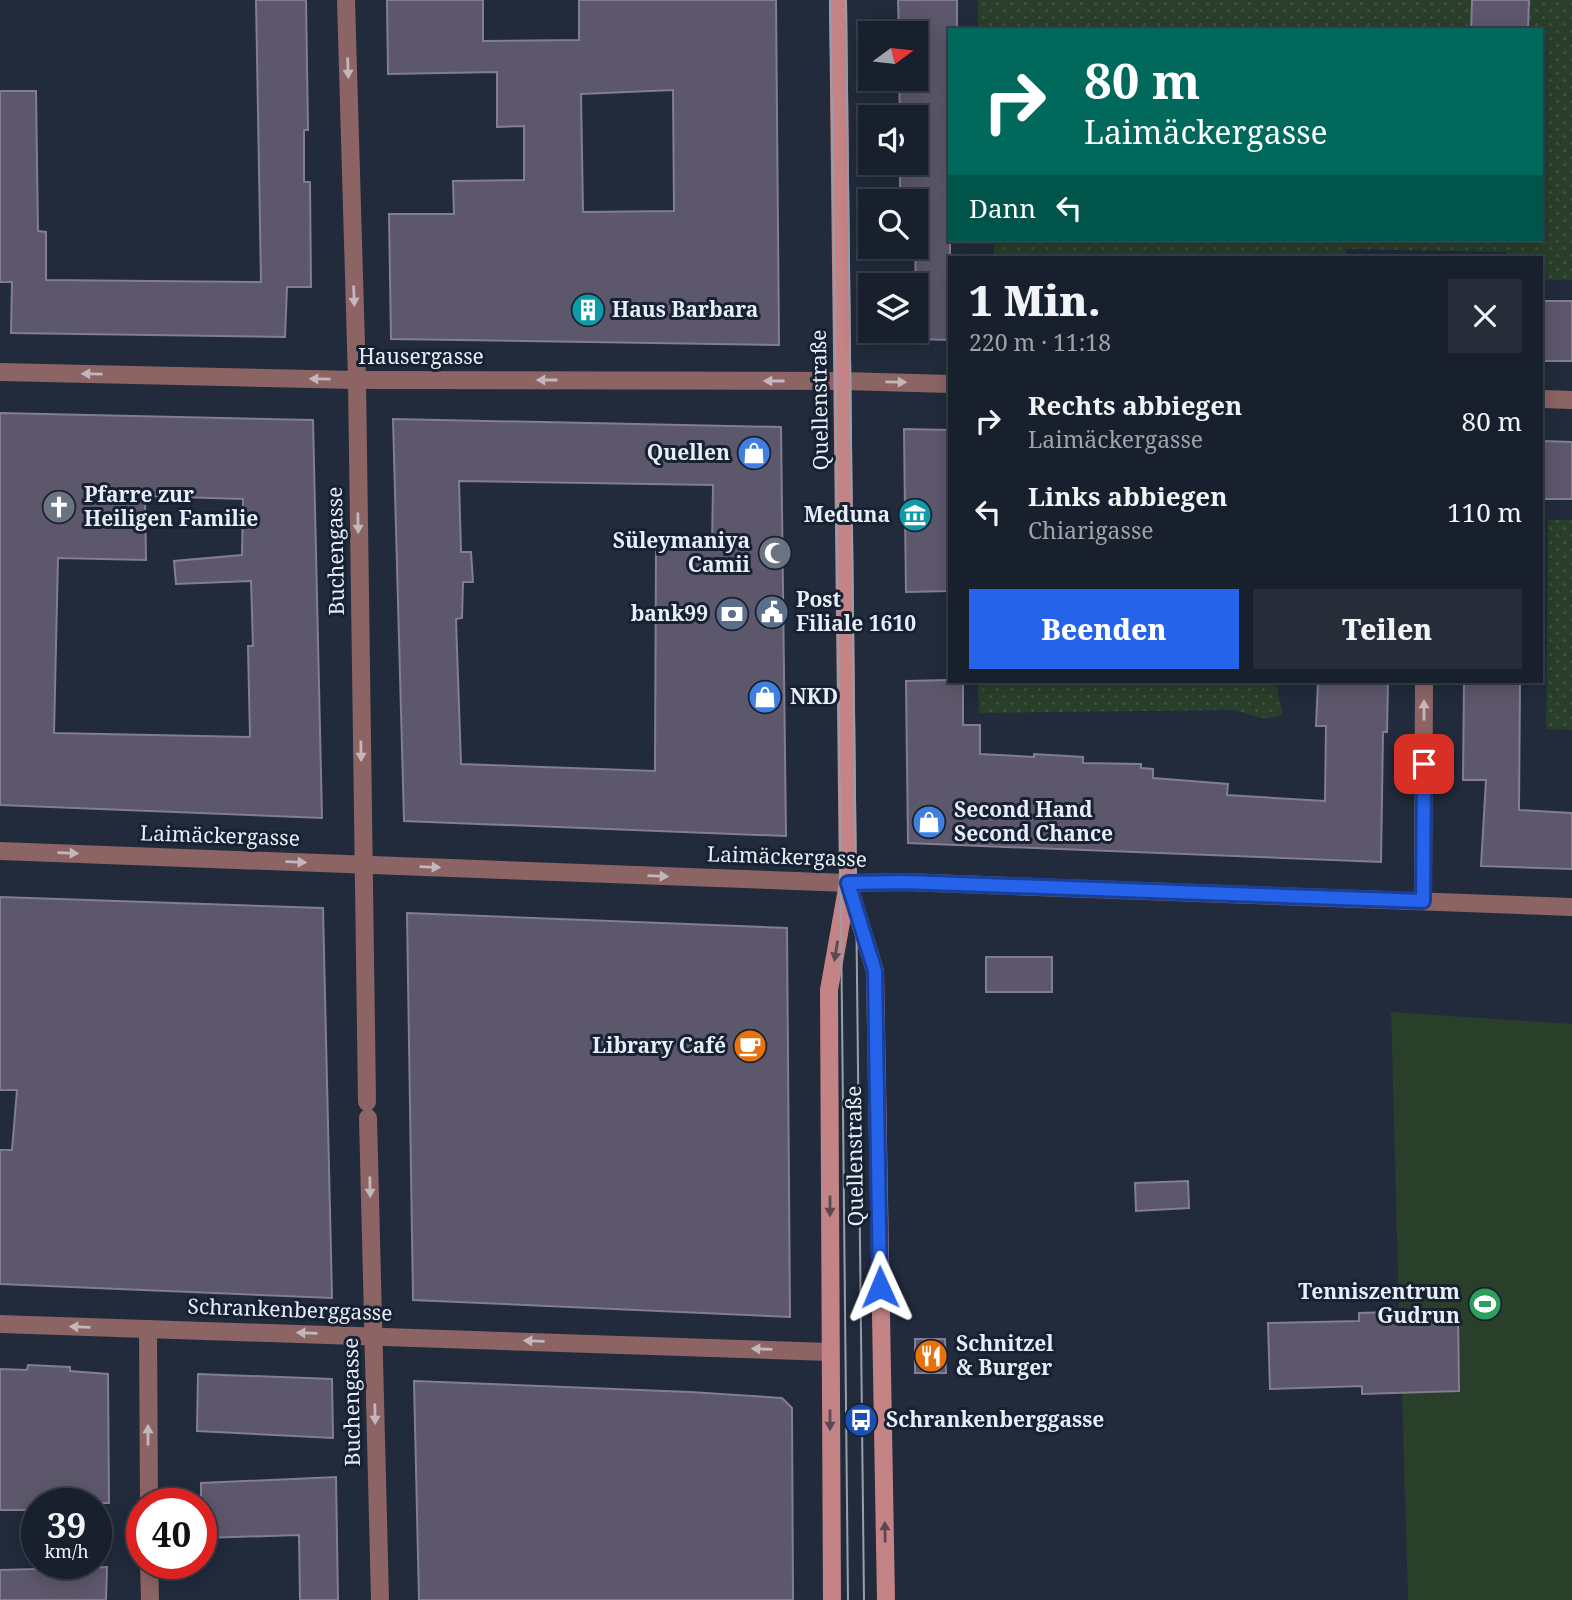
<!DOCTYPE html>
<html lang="de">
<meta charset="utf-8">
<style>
:root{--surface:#19202d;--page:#262d39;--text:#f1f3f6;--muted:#9fa3aa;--line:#373e49;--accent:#2563eb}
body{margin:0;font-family:"Noto Serif",serif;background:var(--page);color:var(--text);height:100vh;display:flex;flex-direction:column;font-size:26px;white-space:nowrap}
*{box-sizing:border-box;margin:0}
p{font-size:23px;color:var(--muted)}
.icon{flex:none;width:38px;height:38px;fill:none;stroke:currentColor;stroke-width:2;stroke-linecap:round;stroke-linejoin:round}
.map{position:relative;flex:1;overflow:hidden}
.details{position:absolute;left:948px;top:256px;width:595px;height:427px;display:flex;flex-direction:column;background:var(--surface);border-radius:0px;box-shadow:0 4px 18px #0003,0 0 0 2px var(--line)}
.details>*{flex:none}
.top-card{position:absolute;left:948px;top:28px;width:595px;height:214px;border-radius:0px;box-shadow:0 4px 18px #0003,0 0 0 2px var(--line);background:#00695c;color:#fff;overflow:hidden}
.needle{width:46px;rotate:75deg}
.controls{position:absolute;left:858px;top:21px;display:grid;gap:14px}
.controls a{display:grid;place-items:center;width:70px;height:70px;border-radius:0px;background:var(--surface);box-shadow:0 4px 18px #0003,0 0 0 2px var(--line);font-size:35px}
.speed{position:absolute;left:21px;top:1488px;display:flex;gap:14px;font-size:35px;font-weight:700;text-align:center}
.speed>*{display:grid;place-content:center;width:91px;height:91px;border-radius:50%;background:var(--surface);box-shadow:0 4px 18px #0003,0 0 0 2px var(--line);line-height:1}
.speed small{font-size:18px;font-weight:400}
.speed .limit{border:10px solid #d22;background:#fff;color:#111}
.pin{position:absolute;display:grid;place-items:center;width:60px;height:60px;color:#fff;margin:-30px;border-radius:14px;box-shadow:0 4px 10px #0006}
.me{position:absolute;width:77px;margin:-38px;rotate:359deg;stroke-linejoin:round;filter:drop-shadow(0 0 5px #0008)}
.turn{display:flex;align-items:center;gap:24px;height:147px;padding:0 21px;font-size:32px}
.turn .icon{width:91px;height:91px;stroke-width:2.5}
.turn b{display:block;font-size:49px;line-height:60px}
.then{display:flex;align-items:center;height:66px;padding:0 21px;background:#0003;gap:14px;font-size:26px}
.round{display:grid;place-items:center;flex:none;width:74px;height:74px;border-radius:0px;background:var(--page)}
.headline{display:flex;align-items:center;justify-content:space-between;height:119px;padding:0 21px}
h1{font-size:42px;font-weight:800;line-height:52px}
.primary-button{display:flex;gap:14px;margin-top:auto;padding:14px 21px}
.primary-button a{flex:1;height:80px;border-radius:0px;background:var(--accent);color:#fff;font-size:28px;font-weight:800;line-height:80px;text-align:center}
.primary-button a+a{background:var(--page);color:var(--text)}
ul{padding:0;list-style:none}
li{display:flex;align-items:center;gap:21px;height:91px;padding:0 21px}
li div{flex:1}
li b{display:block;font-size:26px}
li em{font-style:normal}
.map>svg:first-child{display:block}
.grass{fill:url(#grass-dots)}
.pitch{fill:#293f2a}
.building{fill:#5d576c;stroke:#837d93;stroke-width:2;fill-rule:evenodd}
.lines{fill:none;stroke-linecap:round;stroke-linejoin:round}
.street{stroke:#8c6464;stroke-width:18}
.secondary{stroke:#c48385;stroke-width:18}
.tram{stroke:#979fac;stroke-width:2}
.oneway{fill:#c3b7bd}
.oneway2{fill:#5c4853}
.route-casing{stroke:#184099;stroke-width:18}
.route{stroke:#2563eb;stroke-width:12}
.labels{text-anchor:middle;stroke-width:6;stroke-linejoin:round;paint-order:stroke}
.poi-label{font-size:21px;font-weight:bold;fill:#e7eef9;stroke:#172131;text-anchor:start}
.street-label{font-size:21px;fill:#e7eef9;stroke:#172131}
</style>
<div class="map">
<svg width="1572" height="1600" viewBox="0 0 1572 1600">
<defs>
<pattern id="grass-dots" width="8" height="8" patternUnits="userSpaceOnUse" patternTransform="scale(1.75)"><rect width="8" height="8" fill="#293f2a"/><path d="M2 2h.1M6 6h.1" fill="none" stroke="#3e523f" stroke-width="1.8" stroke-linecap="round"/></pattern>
</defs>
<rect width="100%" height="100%" fill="#212b3c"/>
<g class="grass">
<polygon points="978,0 1572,0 1572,280 1542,280 1542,257 1507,257 1506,252 1346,249 1346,257 994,257 994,240 1542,240 1542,30 978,30"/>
<polygon points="1548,520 1572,520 1572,730 1546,729"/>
<path d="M978,681H1275L1283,714C1260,724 1252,712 1229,710L979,713Z"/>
</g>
<polygon class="pitch" points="1391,1012 1572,1024 1572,1600 1408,1600 1402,1393 1459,1390 1458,1310 1399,1312"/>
<g class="building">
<polygon points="256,0 306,0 308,130 304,130 304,182 310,182 311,287 287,287 285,337 11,333 12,282 0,282 0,91 36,91 38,231 46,232 46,280 261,282"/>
<path d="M387,0H483V41L579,40V0H776L779,345L391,339L389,214H454L453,181L524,180V126L497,127V72L388,74ZM673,90L674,211L583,212L581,94Z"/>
<polygon points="898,0 957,0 957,30 950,30 950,340 916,339 915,201 900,201 900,163 915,163 915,117 900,117 899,79 915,79 915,33 899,33"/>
<polygon points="1472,0 1529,0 1528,30 1471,30"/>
<rect x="1542" y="301" width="30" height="60"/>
<path d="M0,413L313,420L322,818L0,805ZM145,496L243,499L242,555L174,561L176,584L251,581L253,646H248L250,737L54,733L58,558L146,560Z"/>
<path d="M393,419L781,427L786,836L404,821ZM459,481L713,485L712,546H656L655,771L461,764L456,619L462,618L463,582H473L471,552H461Z"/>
<polygon points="904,429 950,430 950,591 906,592"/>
<polygon points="1542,441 1572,442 1572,499 1542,499"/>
<polygon points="950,680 963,681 963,725 980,725 980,754 1034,757 1034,754 1083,757 1083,763 1141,764 1141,768 1153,769 1153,778 1228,784 1227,795 1325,801 1326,726 1316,726 1318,681 1388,681 1387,732 1383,732 1381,862 908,843 906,681"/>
<polygon points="1464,681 1520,681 1519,810 1572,813 1572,869 1481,866 1486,780 1463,780"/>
<polygon points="0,897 323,908 332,1298 0,1284 0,1150 12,1150 17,1090 0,1090"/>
<polygon points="407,913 787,928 790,1317 413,1300"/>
<rect x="986" y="957" width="66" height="35"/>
<polygon points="1188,1181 1189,1208 1136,1211 1135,1183"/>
<polygon points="1458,1310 1459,1391 1362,1394 1362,1386 1270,1389 1268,1323 1359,1321 1359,1313"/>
<polygon points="915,1339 945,1339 946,1373 915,1373"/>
<polygon points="28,1365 70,1367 70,1371 108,1374 109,1503 37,1503 37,1510 0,1510 0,1369 27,1370"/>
<polygon points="198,1374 332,1379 333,1438 197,1431"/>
<polygon points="414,1381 690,1392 782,1398 792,1408 793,1600 419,1600"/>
<polygon points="336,1477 338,1600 300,1600 299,1535 201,1538 201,1483"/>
<polygon points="107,1567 106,1600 0,1600 0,1570"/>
</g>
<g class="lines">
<g class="street">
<polyline points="346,0 357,380 367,1102"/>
<polyline points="0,372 357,380 843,381 950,384"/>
<polyline points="1542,399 1572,400"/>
<polyline points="0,851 848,883 905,882 1572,907"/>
<polyline points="1423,901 1424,681"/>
<polyline points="368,1118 380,1600"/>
<polyline points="0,1324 830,1352"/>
<polyline points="148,1329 149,1503"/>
<polyline points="149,1563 150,1600"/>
</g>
<g class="secondary">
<polyline points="849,887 875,971 886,1600"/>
<polyline points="832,1600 829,990 848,883 838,0"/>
</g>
<g class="tram">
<polyline points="830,0 834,232 848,1600"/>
<polyline points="846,0 864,1600"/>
</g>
</g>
<defs><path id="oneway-solid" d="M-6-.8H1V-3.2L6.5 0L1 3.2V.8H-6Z" transform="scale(1.75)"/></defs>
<g class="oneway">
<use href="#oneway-solid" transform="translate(348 68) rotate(88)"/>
<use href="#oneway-solid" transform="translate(354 296) rotate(88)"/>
<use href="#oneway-solid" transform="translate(92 374) rotate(-179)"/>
<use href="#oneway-solid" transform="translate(320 379) rotate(-179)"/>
<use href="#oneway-solid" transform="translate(547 380) rotate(-180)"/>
<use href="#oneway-solid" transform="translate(774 381) rotate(-180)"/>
<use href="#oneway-solid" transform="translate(896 382) rotate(1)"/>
<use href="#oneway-solid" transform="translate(358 523) rotate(89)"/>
<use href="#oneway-solid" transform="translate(1424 710) rotate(-90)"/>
<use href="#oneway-solid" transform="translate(361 751) rotate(89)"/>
<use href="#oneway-solid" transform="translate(68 853) rotate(2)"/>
<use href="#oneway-solid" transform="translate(296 862) rotate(2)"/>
<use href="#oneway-solid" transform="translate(430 867) rotate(2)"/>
<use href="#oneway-solid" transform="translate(658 876) rotate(2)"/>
<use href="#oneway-solid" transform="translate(370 1187) rotate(89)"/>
<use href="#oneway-solid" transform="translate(80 1327) rotate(-178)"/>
<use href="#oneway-solid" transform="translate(307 1333) rotate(-178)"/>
<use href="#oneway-solid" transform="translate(534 1341) rotate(-178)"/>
<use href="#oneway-solid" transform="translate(762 1349) rotate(-178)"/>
<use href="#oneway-solid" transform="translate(375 1414) rotate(89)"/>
<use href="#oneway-solid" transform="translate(148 1435) rotate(-90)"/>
</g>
<g class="oneway2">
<use href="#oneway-solid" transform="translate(836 951) rotate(99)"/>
<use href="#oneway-solid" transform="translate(830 1206) rotate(90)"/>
<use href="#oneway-solid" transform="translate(830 1420) rotate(90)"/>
<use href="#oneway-solid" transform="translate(885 1532) rotate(-91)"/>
</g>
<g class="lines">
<defs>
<polyline id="route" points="880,1287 875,971 848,883 905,882 1423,901 1424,764"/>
</defs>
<use href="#route" class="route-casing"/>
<use href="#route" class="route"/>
</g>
<defs>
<symbol id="building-disc" viewBox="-11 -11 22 22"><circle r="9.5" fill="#0f9aa8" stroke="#172131"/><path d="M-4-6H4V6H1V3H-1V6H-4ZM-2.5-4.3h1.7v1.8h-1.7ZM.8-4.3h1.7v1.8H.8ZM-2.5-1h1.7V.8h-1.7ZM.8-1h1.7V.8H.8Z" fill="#fff"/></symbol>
<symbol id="shop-disc" viewBox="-11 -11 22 22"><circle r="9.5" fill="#3f7fe0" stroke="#172131"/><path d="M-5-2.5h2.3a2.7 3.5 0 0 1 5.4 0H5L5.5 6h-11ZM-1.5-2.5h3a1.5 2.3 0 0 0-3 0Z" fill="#fff"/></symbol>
<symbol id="church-disc" viewBox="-11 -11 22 22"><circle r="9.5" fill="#6b7280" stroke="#172131"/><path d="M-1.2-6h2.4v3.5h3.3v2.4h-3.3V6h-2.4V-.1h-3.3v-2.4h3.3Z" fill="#fff"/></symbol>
<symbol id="museum-disc" viewBox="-11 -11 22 22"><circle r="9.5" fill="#0f9aa8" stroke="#172131"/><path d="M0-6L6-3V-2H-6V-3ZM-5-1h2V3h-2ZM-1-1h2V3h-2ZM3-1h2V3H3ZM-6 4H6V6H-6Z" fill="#fff"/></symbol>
<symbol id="mosque-disc" viewBox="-11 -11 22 22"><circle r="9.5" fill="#6b7280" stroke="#172131"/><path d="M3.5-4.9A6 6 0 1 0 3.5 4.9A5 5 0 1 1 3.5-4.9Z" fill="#fff"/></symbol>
<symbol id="civic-disc" viewBox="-11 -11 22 22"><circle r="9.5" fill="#5c6f8a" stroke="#172131"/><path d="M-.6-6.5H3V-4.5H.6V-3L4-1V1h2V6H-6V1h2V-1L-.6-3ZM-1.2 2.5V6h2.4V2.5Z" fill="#fff"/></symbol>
<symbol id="bank-disc" viewBox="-11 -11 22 22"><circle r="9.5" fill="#5c6f8a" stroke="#172131"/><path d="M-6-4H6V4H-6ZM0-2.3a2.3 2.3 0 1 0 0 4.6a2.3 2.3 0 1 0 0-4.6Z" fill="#fff"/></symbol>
<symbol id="cafe-disc" viewBox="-11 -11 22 22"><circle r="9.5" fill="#e8710a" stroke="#172131"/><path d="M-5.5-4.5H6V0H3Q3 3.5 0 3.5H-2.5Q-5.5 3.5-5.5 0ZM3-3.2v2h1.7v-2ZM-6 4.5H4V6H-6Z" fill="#fff"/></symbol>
<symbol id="stadium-disc" viewBox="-11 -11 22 22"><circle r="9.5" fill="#2e9e5b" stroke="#172131"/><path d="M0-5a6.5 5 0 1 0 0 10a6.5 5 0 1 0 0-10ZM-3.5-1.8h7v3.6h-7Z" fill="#fff"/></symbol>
<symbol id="restaurant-disc" viewBox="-11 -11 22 22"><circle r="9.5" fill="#e8710a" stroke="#172131"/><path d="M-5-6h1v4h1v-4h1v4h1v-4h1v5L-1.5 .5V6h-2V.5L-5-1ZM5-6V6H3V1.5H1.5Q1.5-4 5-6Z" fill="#fff"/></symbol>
<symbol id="bus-disc" viewBox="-11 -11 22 22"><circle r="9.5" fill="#1a4fb4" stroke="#172131"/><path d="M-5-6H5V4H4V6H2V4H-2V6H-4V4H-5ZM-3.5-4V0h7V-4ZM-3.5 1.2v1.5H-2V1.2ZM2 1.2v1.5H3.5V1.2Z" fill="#fff"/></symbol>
</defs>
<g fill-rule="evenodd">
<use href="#building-disc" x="569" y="291" width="38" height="38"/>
<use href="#shop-disc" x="735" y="434" width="38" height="38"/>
<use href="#church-disc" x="40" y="488" width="38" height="38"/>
<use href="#museum-disc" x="896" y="496" width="38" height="38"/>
<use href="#mosque-disc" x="756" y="534" width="38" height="38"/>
<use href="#civic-disc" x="753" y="593" width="38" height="38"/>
<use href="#bank-disc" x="713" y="595" width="38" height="38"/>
<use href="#shop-disc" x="746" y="678" width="38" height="38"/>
<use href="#shop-disc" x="910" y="803" width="38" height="38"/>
<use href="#cafe-disc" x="731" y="1027" width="38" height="38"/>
<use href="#stadium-disc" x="1466" y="1285" width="38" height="38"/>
<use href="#restaurant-disc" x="912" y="1337" width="38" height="38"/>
<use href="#bus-disc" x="842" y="1401" width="38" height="38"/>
</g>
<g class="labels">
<g class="poi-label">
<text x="612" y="317">Haus Barbara</text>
<text x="730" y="460" text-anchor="end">Quellen</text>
<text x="84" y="502">Pfarre zur<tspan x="84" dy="24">Heiligen Familie</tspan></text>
<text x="890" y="522" text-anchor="end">Meduna</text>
<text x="750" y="548" text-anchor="end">Süleymaniya<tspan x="750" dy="24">Camii</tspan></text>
<text x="796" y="607">Post<tspan x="796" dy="24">Filiale 1610</tspan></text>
<text x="708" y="621" text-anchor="end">bank99</text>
<text x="790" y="704">NKD</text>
<text x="954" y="817">Second Hand<tspan x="954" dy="24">Second Chance</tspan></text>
<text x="726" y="1053" text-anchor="end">Library Café</text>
<text x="1460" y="1299" text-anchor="end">Tenniszentrum<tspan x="1460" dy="24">Gudrun</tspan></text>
<text x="956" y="1351">Schnitzel<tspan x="956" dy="24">&amp; Burger</tspan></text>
<text x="886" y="1427">Schrankenberggasse</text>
</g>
<g class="street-label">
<text x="421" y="364">Hausergasse</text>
<text transform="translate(820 400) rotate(-91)" y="7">Quellenstraße</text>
<text transform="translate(336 551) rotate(-91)" y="7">Buchengasse</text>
<text transform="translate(220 836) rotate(2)" y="7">Laimäckergasse</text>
<text transform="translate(787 857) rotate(2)" y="7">Laimäckergasse</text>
<text transform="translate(855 1156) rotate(-91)" y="7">Quellenstraße</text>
<text transform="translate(290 1310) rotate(2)" y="7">Schrankenberggasse</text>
<text transform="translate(352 1402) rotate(-91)" y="7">Buchengasse</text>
</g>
</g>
</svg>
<div class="controls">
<a><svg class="needle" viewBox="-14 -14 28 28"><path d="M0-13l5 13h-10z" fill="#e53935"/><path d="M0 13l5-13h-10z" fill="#9fa3aa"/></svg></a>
<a><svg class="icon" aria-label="sound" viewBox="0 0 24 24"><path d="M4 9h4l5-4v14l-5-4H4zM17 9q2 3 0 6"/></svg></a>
<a><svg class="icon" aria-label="search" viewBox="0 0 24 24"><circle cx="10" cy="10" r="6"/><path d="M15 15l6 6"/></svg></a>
<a><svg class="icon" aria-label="layers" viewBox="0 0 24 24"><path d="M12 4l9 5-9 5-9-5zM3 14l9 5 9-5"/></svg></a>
</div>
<div class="speed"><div>39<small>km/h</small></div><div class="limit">40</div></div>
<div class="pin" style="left:1424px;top:764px;background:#d93025"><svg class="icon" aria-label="arrive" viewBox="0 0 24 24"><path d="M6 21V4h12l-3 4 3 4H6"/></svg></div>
<svg class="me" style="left:880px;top:1287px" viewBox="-20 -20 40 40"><path d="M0-17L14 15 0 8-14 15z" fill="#2563eb" stroke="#fff" stroke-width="4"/></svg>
<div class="top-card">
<div class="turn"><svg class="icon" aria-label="right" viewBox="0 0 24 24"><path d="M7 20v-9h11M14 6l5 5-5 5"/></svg><div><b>80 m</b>Laimäckergasse</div></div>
<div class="then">Dann<svg class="icon" aria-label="left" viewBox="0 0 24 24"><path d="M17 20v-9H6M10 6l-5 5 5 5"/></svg></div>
</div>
<section class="details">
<div class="headline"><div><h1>1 Min.</h1><p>220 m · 11:18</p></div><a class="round"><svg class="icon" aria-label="close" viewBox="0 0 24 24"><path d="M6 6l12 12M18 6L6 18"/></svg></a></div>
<ul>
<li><svg class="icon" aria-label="right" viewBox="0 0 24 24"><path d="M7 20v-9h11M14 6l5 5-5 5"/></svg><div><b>Rechts abbiegen</b><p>Laimäckergasse</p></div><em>80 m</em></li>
<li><svg class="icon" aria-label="left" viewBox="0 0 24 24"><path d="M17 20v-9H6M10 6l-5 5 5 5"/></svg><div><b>Links abbiegen</b><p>Chiarigasse</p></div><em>110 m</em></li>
</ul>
<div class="primary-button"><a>Beenden</a><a>Teilen</a></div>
</section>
</div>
